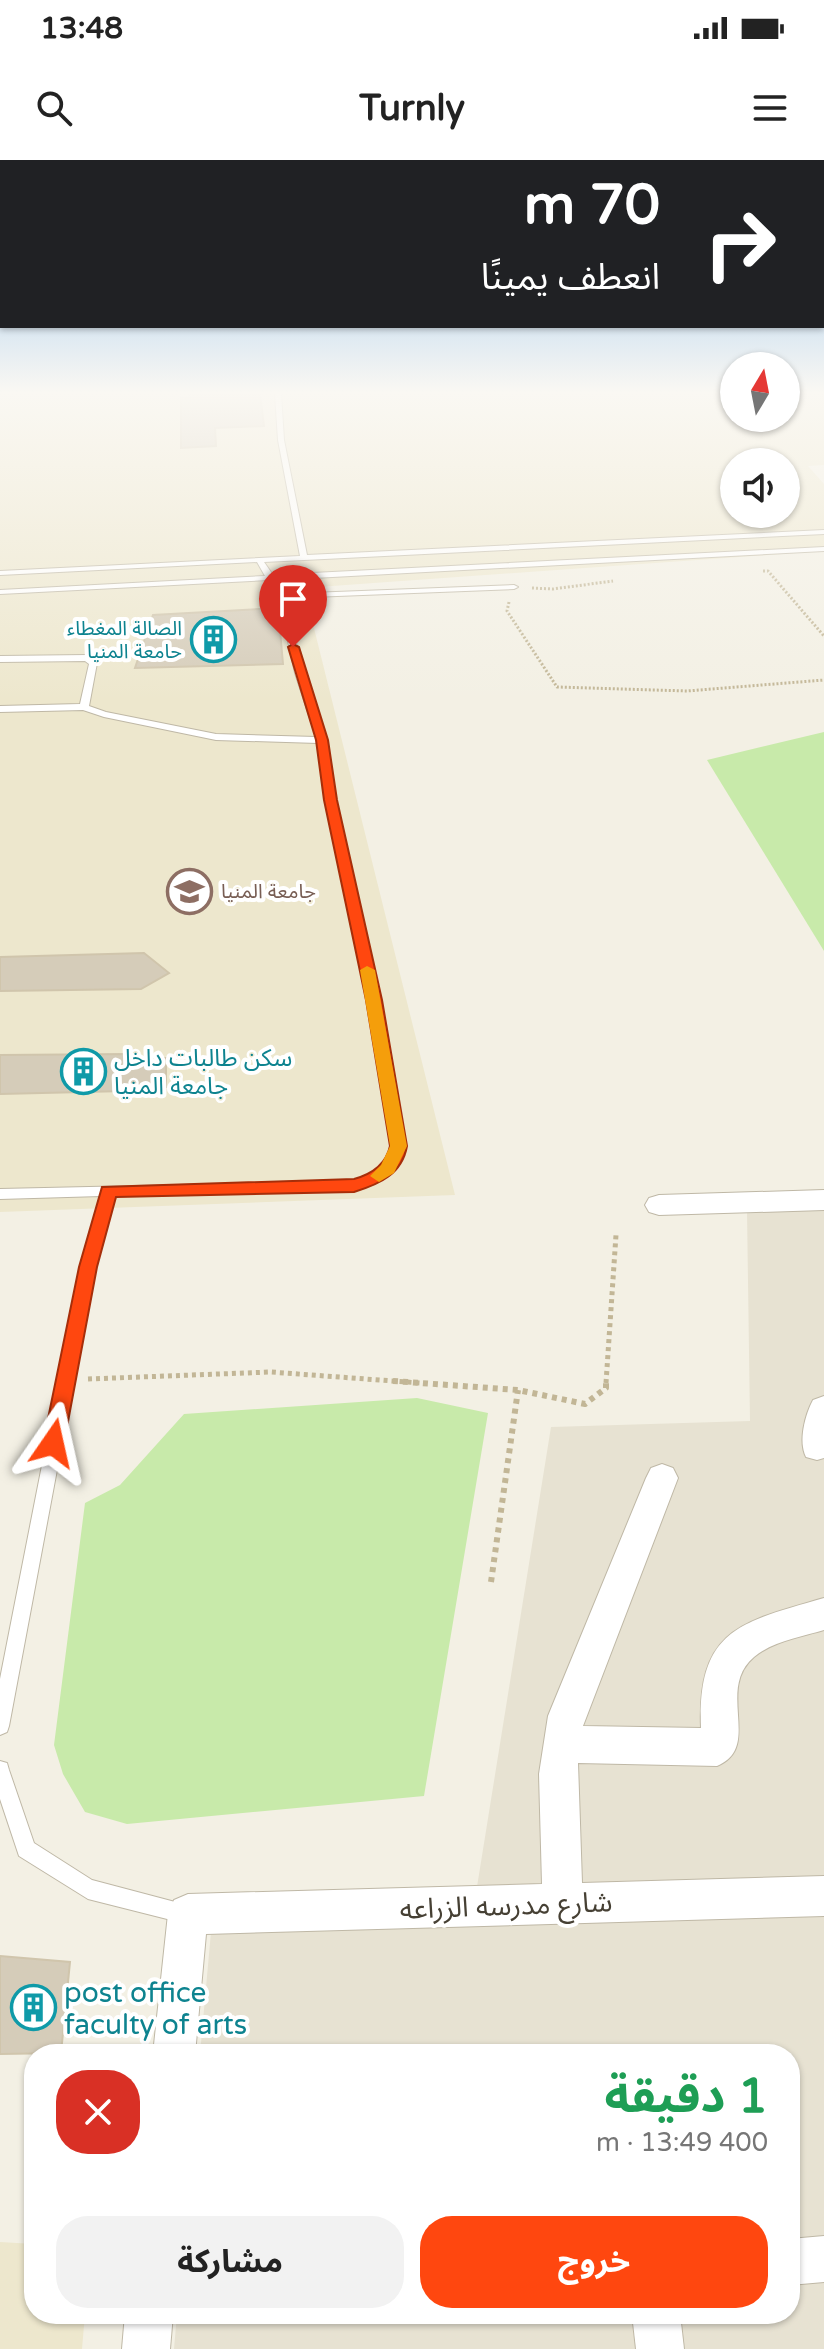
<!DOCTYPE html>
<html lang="ar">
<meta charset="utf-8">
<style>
:root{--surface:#fff;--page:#f2f2f2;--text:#222;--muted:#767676;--accent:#ff470f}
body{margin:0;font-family:"Varela Round","Noto Sans Arabic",sans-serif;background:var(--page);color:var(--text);direction:rtl;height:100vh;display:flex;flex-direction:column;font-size:30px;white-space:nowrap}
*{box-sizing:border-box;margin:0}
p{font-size:26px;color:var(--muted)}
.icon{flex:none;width:44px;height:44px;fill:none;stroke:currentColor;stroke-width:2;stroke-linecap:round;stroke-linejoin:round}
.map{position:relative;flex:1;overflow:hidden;direction:ltr}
.sheet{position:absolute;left:24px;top:1884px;width:776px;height:280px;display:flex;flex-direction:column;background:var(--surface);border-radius:32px;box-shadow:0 2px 6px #0004;direction:rtl}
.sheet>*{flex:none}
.banner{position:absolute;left:0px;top:0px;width:824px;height:168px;box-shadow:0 2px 6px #0004;direction:rtl;background:#202124;color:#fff;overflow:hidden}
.needle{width:52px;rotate:10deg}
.tools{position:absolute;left:720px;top:192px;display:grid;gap:16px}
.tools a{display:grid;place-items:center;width:80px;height:80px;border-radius:50%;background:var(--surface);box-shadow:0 2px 6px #0004;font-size:40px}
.pin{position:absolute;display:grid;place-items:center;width:68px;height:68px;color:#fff;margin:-82px -34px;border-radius:50% 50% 50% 0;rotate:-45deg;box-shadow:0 0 8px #0007}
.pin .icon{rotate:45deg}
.me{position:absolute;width:88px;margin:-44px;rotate:11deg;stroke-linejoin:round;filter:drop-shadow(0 0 6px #0008)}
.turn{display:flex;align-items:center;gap:28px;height:168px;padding:0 32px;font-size:36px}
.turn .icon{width:104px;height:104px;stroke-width:2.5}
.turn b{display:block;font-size:56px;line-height:68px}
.round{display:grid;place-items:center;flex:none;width:84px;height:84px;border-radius:32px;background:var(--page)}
.head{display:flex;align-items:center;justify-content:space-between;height:136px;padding:0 32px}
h1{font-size:48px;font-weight:700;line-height:60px;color:#1e9e55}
.cta{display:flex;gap:16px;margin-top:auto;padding:16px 32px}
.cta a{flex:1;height:92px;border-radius:32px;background:var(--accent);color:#fff;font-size:32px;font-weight:700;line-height:92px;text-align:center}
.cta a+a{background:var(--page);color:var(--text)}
.status{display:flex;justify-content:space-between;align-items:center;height:56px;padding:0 40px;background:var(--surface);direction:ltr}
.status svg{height:22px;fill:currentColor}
header{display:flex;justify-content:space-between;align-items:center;height:104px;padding:0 32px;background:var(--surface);font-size:36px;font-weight:700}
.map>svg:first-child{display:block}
.residential{fill:#e7e2d2}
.education{fill:#ede7cd;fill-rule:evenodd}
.green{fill:#c8eaaa}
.building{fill:#d5ccb9;stroke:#d0c5ac;stroke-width:2}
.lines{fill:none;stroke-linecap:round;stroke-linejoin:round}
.lane-casing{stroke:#bfb8a6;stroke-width:2}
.street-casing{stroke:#bfb8a6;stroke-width:2}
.path-far2{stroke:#c2b696;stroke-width:3;stroke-dasharray:2 2;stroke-linecap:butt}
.path-far1{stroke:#c2b696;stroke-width:5;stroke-dasharray:4 4;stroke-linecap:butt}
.path{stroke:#c2b696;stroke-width:6;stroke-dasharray:5 5;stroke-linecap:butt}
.lane{fill:#fff;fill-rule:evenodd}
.street{fill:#fff;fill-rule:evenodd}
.route{fill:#ff470f;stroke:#a62e0a;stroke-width:2}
.slow{fill:#f59e0b}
.labels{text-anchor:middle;stroke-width:8;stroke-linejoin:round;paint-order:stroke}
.far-culture-label{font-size:20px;fill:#0d838f;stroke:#fff;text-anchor:end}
.far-education-label{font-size:20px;fill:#785e54;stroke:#fff;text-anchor:start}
.culture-label{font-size:24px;fill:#0d838f;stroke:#fff;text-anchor:start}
.near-street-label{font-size:28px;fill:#464034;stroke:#fff}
.near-culture-label{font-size:28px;fill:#0d838f;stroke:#fff;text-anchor:start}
</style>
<div class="status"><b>13:48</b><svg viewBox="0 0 49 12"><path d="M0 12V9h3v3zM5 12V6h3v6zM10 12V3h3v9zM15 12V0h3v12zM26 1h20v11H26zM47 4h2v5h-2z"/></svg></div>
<header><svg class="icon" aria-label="menu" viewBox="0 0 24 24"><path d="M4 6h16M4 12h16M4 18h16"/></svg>Turnly<svg class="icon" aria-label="search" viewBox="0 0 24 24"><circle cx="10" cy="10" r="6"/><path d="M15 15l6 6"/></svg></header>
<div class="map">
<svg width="824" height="2189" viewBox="0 0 824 2189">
<rect width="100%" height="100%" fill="#f3f0e4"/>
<polygon class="residential" points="824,1049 824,2189 174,2189 177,2154 790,2154 790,1894 200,1894 211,1772 471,1764 551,1267 750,1261 747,1051"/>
<g class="education">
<path d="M0,234H734V258H786V234H824V305L808,306L824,324V391L304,428L455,1035L0,1052ZM734,302H786V354H734Z"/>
<polygon points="0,2082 34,2084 34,2154 85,2154 82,2189 0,2189"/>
</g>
<g class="green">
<polygon points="824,572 824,791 707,600"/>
<polygon points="417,1238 488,1253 424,1636 127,1664 85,1652 63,1614 54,1585 85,1343 120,1325 184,1254"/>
</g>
<g class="building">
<polygon points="190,234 260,234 264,266 215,268 216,286 181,288 181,238 190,238"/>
<polygon points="278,448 283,504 135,508 153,455"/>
<polygon points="144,793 169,813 141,829 0,831 0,797"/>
<polygon points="129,894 135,898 166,898 166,927 129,925 125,931 0,934 0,895"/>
<polygon points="0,1796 70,1802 61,1893 0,1894"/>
</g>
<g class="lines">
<defs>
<g id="lane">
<path d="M275,234H281L284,280L307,395L824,370V374L264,402L273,415L824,387V391L276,420L284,434L514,425L518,427L514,429L286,438L303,513L327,580L335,640L380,840L405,986C398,1012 379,1023 354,1031L114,1036L95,1107L9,1566L7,1572L0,1575V1519L81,1107L101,1036L0,1039V1029L353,1021C372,1014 386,1006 393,986L368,840L325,640L318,583L216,580L104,557L83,550L0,552V546L80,544L89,504L85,501L0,502V496L87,495L97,503L89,546L106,552L216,574L316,577L295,513L278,436L268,420L0,434V430L265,416L257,402L0,415V411L300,396L278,280Z"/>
<polygon points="0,1601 7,1603 9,1610 34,1683 92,1720 194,1747 197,1754 194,1761 187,1764 88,1739 19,1696 0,1639"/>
</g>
<g id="street">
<polygon points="824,1030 824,1050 659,1055 649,1052 645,1045 649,1038 659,1035"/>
<path d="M824,1236V1298L817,1300L806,1297C798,1281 805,1255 813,1240Z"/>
<path d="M662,1304L673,1308L678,1318L583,1566L701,1568C697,1468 742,1462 824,1438V1470C801,1477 773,1481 754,1497C715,1530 763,1587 717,1606L578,1603L582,1723L824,1716V1756L206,1774L195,1894H153L168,1754L174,1740L188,1734L542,1724L539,1614L548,1556L646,1318L651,1308Z"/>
<polygon points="824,2076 824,2122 790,2125 790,2079"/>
<polygon points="125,2154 173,2154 170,2189 122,2189"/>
<polygon points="632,2154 680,2154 684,2189 636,2189"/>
</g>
</defs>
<use href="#lane" class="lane-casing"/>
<use href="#street" class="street-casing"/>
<g class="path-far2">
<polyline points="763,411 768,411 824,476"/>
<polyline points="532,428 553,429 613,421"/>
<polyline points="509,442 507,451 557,527 687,531 824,520"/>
</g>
<g class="path-far1">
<polyline points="88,1219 271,1212 420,1223"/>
<polyline points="606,1223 616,1075"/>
</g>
<g class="path">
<polyline points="393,1221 518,1230 585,1244 606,1228 606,1221"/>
<polyline points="491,1422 518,1230"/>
</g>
<use href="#lane" class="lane"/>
<use href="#street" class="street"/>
</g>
<linearGradient id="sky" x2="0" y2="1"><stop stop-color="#89bced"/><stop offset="0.43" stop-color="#faf8f3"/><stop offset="1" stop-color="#faf8f3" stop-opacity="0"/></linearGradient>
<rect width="824" height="541" fill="url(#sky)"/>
<path class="route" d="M293,484L299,487L328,580L337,640L382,840L407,986C402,1014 380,1024 354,1032L116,1037L97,1107L64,1283L61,1289L53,1292L46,1289L43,1283L79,1107L102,1027L354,1019C372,1014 386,1005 390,986L366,840L324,640L316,580L288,487Z"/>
<polygon class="slow" points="367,806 375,810 407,986 394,1013 379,1022 370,1016 381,1005 390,986 360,810"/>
<defs>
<symbol id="building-ring" viewBox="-11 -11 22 22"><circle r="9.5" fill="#fff" stroke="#0f9aa8" stroke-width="1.5"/><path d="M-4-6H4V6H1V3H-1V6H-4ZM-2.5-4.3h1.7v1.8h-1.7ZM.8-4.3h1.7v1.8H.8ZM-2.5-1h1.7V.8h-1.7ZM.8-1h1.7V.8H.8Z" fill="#0f9aa8"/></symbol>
<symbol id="university-ring" viewBox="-11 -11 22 22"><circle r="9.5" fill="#fff" stroke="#8d6e63" stroke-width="1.5"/><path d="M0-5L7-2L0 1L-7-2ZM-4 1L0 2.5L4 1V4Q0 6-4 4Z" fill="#8d6e63"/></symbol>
</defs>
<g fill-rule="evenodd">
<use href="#building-ring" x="188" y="454" width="51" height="51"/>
<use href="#university-ring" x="164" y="706" width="51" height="51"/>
<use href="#building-ring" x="58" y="886" width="51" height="51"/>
<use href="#building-ring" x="8" y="1822" width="51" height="51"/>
</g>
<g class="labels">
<g class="far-culture-label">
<text x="182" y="475">الصالة المغطاء<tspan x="182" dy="23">حامعة المنيا</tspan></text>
</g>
<g class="far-education-label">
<text x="221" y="738">جامعة المنيا</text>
</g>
<g class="culture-label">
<text x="114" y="906">سكن طالبات داخل<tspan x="114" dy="28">جامعة المنيا</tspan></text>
</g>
<g class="near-street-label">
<text transform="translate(506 1745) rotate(-2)" y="10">شارع مدرسه الزراعه</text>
</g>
<g class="near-culture-label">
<text x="64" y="1842">post office<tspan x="64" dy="32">faculty of arts</tspan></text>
</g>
</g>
</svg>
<div class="tools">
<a><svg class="needle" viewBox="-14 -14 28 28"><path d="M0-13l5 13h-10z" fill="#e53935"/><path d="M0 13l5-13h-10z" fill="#767676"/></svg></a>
<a><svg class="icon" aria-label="sound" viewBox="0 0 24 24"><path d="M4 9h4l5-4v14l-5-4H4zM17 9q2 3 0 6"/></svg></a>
</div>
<div class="pin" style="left:293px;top:487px;background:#d93025"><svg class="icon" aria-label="arrive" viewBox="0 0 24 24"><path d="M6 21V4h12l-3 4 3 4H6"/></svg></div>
<svg class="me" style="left:53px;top:1283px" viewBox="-20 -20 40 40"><path d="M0-17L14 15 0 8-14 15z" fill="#ff470f" stroke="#fff" stroke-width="4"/></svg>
<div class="banner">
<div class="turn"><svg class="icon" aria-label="right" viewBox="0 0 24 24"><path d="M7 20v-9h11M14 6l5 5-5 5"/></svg><div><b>70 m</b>انعطف يمينًا</div></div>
</div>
<section class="sheet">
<div class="head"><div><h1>1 دقيقة</h1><p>400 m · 13:49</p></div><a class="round" style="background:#d93025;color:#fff"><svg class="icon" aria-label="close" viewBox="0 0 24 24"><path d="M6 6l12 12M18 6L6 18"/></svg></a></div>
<div class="cta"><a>خروج</a><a>مشاركة</a></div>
</section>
</div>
